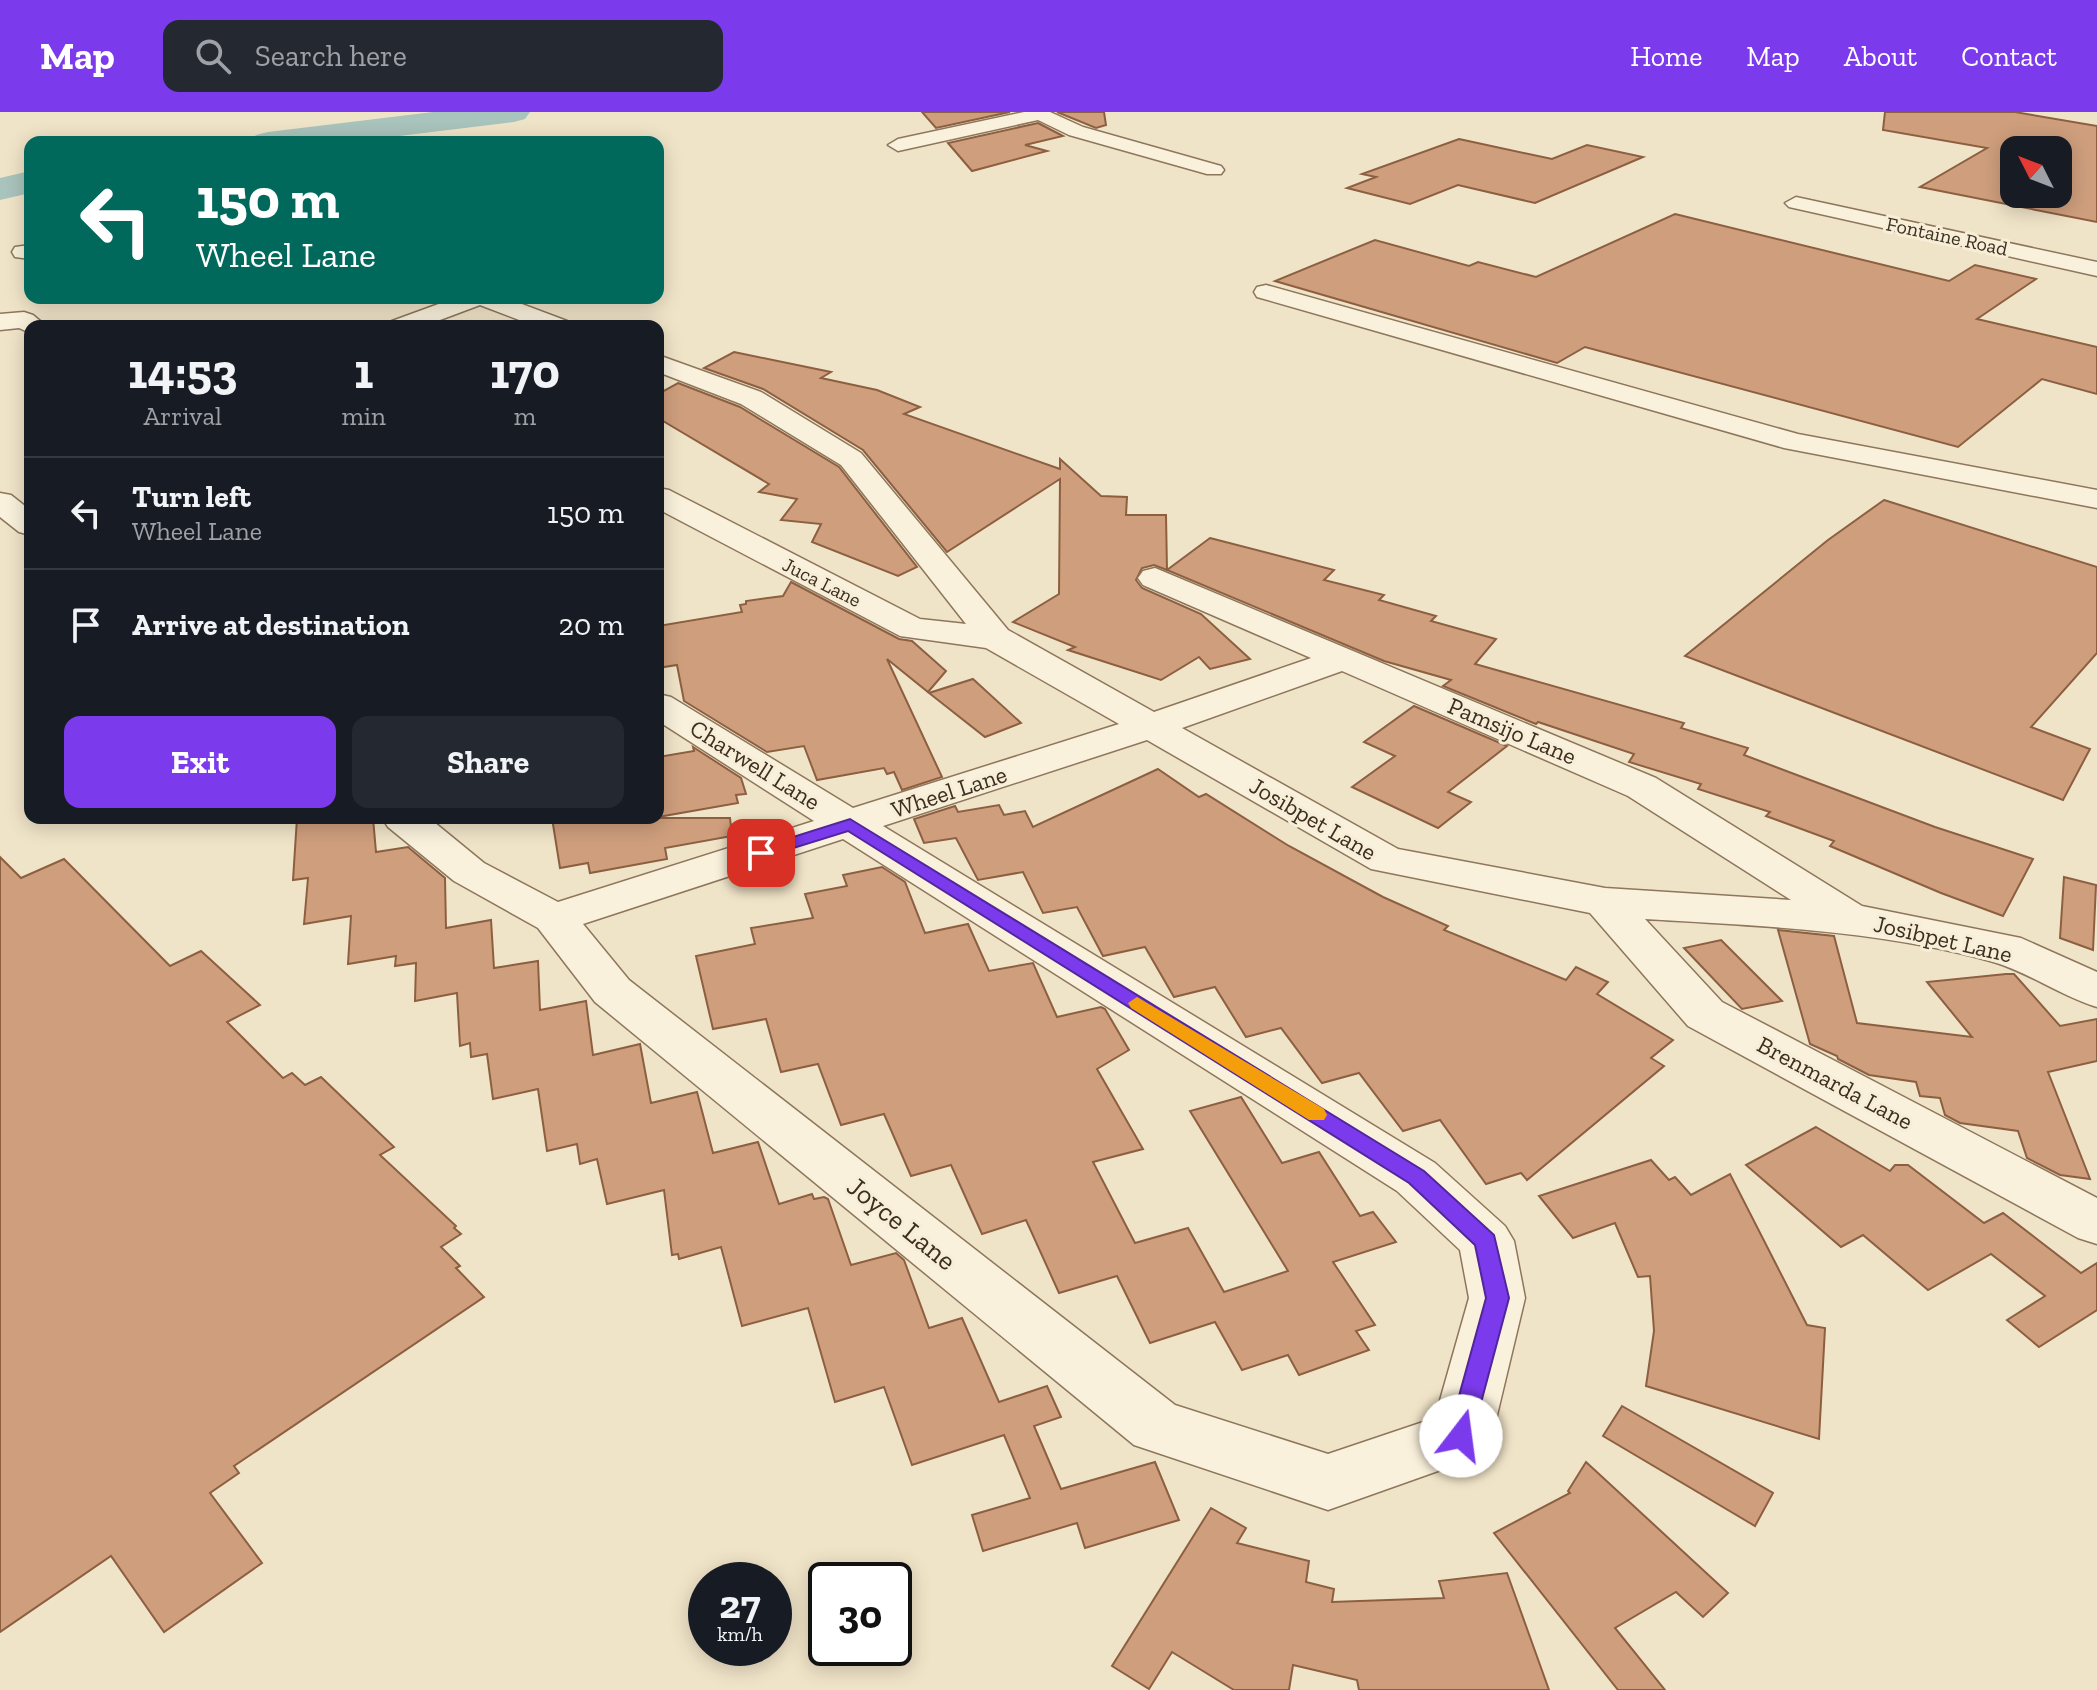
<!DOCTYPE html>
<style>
:root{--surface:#171b24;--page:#242831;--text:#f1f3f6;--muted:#9ea1a6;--line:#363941;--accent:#7c3aed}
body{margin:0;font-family:"Zilla Slab",serif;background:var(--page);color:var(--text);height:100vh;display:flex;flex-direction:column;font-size:30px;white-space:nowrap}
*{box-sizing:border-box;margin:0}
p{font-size:26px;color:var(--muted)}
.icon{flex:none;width:44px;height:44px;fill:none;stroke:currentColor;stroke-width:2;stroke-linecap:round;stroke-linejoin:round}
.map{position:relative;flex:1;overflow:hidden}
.drawer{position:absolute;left:24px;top:208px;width:640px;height:504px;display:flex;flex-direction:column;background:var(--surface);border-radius:16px;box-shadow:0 4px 20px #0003}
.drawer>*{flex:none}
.guide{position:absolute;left:24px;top:24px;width:640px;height:168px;border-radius:16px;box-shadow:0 4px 20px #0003;background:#00695c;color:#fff;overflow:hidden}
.needle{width:52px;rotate:312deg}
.buttons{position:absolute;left:2000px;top:24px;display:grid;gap:16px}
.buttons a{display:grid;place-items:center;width:72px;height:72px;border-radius:16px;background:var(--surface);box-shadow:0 4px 20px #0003;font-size:40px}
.speed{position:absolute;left:688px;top:1450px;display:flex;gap:16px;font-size:40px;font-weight:700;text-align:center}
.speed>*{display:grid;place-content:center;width:104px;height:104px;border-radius:50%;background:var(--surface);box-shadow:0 4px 20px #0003;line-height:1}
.speed small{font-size:20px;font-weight:400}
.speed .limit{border:4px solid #111;border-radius:12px;background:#fff;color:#111}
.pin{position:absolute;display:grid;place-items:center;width:68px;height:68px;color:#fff;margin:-34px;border-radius:16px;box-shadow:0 4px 12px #0006}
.me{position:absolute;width:88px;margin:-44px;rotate:15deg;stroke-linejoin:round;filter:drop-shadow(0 0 6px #0008)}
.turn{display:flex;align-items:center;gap:28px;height:168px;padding:0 40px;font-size:36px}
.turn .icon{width:104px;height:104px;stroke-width:2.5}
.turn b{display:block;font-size:56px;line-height:68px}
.eta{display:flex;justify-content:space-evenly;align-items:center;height:136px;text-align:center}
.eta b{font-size:48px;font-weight:800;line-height:56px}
.cta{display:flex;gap:16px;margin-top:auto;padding:16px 40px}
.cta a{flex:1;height:92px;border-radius:16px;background:var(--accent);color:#fff;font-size:32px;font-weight:800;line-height:92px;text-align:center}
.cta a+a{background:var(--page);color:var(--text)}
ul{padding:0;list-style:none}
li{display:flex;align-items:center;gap:24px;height:112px;padding:0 40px;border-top:2px solid var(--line)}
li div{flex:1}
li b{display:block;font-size:30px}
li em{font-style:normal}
header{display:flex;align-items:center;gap:48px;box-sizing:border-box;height:112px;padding:0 40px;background:var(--accent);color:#fff}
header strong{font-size:38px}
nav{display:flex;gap:44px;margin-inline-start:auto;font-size:28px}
.search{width:560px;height:72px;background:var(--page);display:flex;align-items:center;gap:20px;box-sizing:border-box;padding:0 28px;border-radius:16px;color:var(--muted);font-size:30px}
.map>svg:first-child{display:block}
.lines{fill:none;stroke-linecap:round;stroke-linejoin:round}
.river{fill:#a9c4bc;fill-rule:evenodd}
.building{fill:#cf9f7d;stroke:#8d5f41;stroke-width:2;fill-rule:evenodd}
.street-casing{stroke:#8d765c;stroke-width:3}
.street{fill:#faf1dc;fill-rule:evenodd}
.route{fill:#7c3aed;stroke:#51269a;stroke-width:2}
.slow{fill:#f59e0b}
.labels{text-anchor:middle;stroke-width:6;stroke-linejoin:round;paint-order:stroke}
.far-street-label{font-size:20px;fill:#3d2e20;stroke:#f7eed8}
.street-label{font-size:24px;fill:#3d2e20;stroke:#f7eed8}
.near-street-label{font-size:28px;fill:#3d2e20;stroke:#f7eed8}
</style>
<header>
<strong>Map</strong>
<div class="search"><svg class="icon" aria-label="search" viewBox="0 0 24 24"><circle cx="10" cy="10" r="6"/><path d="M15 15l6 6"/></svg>Search here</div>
<nav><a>Home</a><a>Map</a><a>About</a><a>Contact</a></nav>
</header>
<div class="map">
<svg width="2097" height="1578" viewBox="0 0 2097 1578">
<rect width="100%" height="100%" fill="#f0e4c8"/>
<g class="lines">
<g class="river">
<polygon points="433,0 530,0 525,7 514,10 350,30 251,30 256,23 268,20"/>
<polygon points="30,59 30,81 0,88 0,66"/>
</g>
</g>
<g class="building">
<polygon points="922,0 1010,0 936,16"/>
<polygon points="1057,0 1104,0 1106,13 1096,16"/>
<path d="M1885,0H2015L2097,14V110L1920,75L1987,36L1883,18ZM2014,38H2058V82H2014Z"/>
<polygon points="1038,11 1063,24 1025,33 1047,39 972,59 948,31"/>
<polygon points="1459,27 1552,47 1587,33 1643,45 1535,91 1458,73 1410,92 1347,76 1376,65 1362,62"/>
<polygon points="1675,102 1949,169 1975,153 2036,167 1977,207 2097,235 2097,282 2042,267 1958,335 1585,235 1557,251 1275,169 1375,128 1469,154 1478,150 1536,165"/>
<polygon points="734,240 831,260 821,266 877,278 920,295 904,302 1060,357 1060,347 1101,384 1127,385 1126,403 1166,403 1167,458 1154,453 1142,456 1136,468 1142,476 1201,502 1250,547 1210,557 1199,545 1161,568 1068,538 1075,535 1013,510 1059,482 1060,367 947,440 863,338 763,277 704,256"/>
<polygon points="678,271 740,295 839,355 917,455 898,464 812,430 821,412 781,408 797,387 759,380 769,372 658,306 658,282"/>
<polygon points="1884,388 2097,455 2097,541 2031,615 2090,637 2063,688 1685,544 1828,428"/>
<polygon points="1210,426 1334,458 1324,468 1384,483 1379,488 1436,504 1431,509 1496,527 1475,552 1684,611 1681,616 1748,636 1744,643 1935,715 2033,747 2003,804 1941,781 1830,734 1834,729 1766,704 1770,700 1698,677 1701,672 1629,650 1634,642 1538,610 1536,612 1443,574 1451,568 1384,549 1167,458"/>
<polygon points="791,470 899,527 912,529 946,559 928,580 887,547 942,665 902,678 894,660 887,662 884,656 817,668 804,634 767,640 684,589 677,553 658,556 658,514 742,500 740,493 746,492 746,489 783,484"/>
<polygon points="973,567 1021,611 985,625 929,581"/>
<polygon points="1414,594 1507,634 1448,680 1471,690 1438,716 1352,675 1395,644 1364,630"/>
<polygon points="693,635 741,666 746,682 736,683 738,691 658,705 658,645 694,639"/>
<polygon points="1158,657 1199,685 1206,682 1289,734 1383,785 1448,814 1444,818 1566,868 1576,855 1608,870 1597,882 1673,928 1651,946 1664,954 1527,1068 1521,1061 1486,1072 1440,1008 1403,1019 1359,961 1322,971 1281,916 1246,925 1215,875 1174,885 1145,835 1103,844 1077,795 1043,801 1023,760 978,768 956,726 924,731 914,707 955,694 958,700 999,693 1004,703 1025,699 1033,715"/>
<polygon points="297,706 373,706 376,740 408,735 445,766 446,816 491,808 494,856 538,849 540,898 586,889 593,943 640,932 651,991 697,980 713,1041 758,1030 779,1092 812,1082 814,1087 824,1085 828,1087 851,1153 896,1141 904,1148 929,1216 962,1206 999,1290 1047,1274 1061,1305 1034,1314 1061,1377 1155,1350 1179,1408 1085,1436 1077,1411 983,1439 972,1403 1030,1386 1004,1323 912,1353 884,1275 835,1290 808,1196 742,1214 721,1135 679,1147 678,1142 672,1143 664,1078 607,1092 597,1047 580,1052 577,1032 547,1039 538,977 493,987 487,942 471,945 470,931 460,934 457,881 415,889 416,851 395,854 396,844 348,852 351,804 304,812 308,766 293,768"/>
<polygon points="552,706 730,706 732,724 665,736 667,747 590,761 588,751 560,756"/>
<polygon points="0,745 21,766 64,747 170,854 201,839 260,893 227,910 283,966 292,961 305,973 321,965 394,1035 380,1043 456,1114 454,1116 461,1122 441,1135 460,1154 456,1156 484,1185 234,1354 239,1361 210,1381 262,1451 164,1520 111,1444 0,1520"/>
<polygon points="882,755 905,770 925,821 968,812 989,859 1033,851 1057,905 1101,895 1105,897 1129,938 1097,957 1143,1037 1093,1050 1135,1131 1188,1116 1224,1180 1288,1159 1190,999 1241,985 1282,1051 1319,1040 1360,1104 1373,1100 1396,1130 1333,1150 1375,1213 1356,1219 1369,1238 1299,1263 1288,1243 1242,1258 1215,1210 1150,1231 1117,1164 1059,1181 1026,1108 982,1122 951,1053 911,1064 884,1002 841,1013 818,952 781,960 766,907 713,917 696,844 755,832 751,816 813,806 805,782 847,774 843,763"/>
<polygon points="2064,765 2096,773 2093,838 2060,826"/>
<polygon points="1778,818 1834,824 1857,911 1972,925 1927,870 2006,862 2014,862 2060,914 2097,907 2097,949 2048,960 2090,1067 2060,1063 2027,1046 2018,1019 1960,1011 1945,1003 1940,986 1920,984 1916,970 1869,963 1838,947 1837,944 1810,932"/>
<polygon points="1721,828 1782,889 1742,897 1684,836"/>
<polygon points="1816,1015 1890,1059 1895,1053 1908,1053 1984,1111 2003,1101 2081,1161 2097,1151 2097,1198 2039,1235 2007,1208 2045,1184 1991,1142 1928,1178 1863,1123 1841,1135 1746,1053"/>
<polygon points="1651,1048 1669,1068 1675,1065 1691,1083 1730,1062 1807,1213 1825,1216 1819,1327 1646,1274 1654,1219 1650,1164 1638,1165 1615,1111 1573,1126 1539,1084"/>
<polygon points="1622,1294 1773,1381 1755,1414 1603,1324"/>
<polygon points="1586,1350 1728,1481 1703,1505 1676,1480 1615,1516 1665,1578 1618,1578 1494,1421 1570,1381 1568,1379"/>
<polygon points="1211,1396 1246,1416 1237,1431 1309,1449 1306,1470 1334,1477 1332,1490 1444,1486 1439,1469 1507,1461 1549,1578 1359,1578 1357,1568 1293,1553 1289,1578 1234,1578 1172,1540 1149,1577 1112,1554"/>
</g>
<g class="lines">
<defs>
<g id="street">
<polygon points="1024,0 1050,0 1083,15 1221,54 1224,58 1221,62 1207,62 1069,23 1038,8 898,39 888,33 898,27"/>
<polygon points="1796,85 2097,150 2097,164 1789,95 1785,91"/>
<polygon points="30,133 30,147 15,145 12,140 15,135"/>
<polygon points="1266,173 1798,322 2097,378 2097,396 1784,336 1257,185 1254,180 1257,175"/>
<polygon points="455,186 506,186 567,209 571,214 535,214 480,193 424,214 388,214 392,209"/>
<polygon points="24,200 33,203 46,214 30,214 30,221 19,216 0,218 0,202"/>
<path d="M658,243L761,280L861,341L1008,518L1154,600L1311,546L1143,473L1138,466L1143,459L1155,456L1656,666L1862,794L2021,826L2097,860V895C2060,884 2027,859 1990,849C1878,818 1761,814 1645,807L1722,890L2097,1086V1132L2078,1126L1688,914L1590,801L1371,757L1147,628L883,714L1435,1051L1505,1114L1514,1129L1525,1186L1492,1324L1483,1343L1328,1398L1134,1333L595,890L538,816L454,769L388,715L382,706H429L484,751L558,790L814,709L658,609V582L671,585L853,696L1119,612L986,536L900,524L658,397V376L669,378L920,507L966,512L841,353L741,292L658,260ZM1342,559L1628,684L1791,788L1605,776L1398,737L1182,616ZM843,727L1397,1079L1460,1138L1469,1186L1435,1306L1328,1342L1175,1293L629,868L583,812Z"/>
<polygon points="0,381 11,383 30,398 30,423 19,420 0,405"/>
</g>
</defs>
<use href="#street" class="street-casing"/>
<use href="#street" class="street"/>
</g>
<polygon class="route" points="850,707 1424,1059 1494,1123 1509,1186 1470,1332 1461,1335 1452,1332 1448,1324 1486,1186 1475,1133 1409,1071 848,719 761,746 753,741 755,737"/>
<polygon class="slow" points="1137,885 1324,997 1327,1003 1324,1008 1309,1008 1131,896 1128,891"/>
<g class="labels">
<g class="far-street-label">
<text transform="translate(1947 124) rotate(12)" y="7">Fontaine Road</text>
<text transform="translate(822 470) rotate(27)" y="7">Juca Lane</text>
</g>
<g class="street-label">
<text transform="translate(1512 619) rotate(23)" y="8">Pamsijo Lane</text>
<text transform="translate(755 653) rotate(32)" y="8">Charwell Lane</text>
<text transform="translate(949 680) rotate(-18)" y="8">Wheel Lane</text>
<text transform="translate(1313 707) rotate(30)" y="8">Josibpet Lane</text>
<text transform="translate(1943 827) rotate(13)" y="8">Josibpet Lane</text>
<text transform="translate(1835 971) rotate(28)" y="8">Brenmarda Lane</text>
</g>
<g class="near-street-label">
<text transform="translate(902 1111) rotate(39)" y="10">Joyce Lane</text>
</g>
</g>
</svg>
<div class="buttons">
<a><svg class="needle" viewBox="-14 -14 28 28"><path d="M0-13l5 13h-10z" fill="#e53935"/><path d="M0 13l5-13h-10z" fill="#9ea1a6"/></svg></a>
</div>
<div class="speed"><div>27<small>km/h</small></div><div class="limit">30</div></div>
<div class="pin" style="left:761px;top:741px;background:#d93025"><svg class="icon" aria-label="arrive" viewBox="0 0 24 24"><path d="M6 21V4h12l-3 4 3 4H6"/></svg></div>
<svg class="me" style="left:1461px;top:1324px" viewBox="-20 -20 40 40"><circle r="19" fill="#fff"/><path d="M0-13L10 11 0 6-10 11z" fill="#7c3aed"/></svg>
<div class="guide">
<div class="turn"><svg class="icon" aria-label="left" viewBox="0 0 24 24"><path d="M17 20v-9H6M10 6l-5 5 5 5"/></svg><div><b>150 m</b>Wheel Lane</div></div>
</div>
<section class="drawer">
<div class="eta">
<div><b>14:53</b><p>Arrival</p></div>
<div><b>1</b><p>min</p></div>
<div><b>170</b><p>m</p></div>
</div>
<ul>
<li><svg class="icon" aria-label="left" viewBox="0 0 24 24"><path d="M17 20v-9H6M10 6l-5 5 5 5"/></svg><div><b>Turn left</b><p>Wheel Lane</p></div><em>150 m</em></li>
<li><svg class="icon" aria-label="arrive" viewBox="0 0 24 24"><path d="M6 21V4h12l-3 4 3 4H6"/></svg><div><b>Arrive at destination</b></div><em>20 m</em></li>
</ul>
<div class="cta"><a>Exit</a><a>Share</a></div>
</section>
</div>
